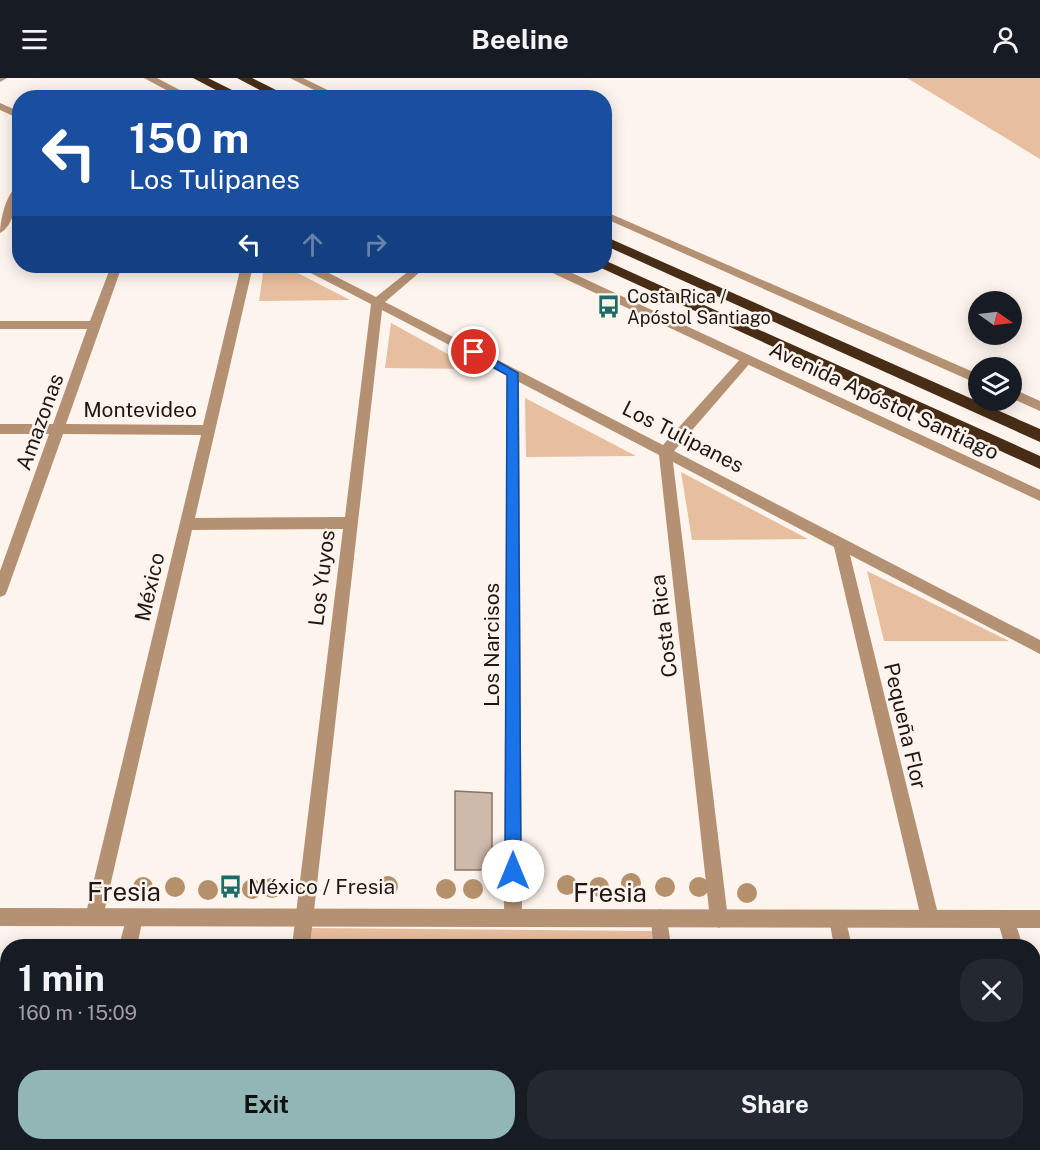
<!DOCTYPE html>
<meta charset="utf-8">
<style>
:root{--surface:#171b24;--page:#242831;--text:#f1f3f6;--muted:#9ea1a6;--accent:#92b5b6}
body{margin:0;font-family:"Public Sans",sans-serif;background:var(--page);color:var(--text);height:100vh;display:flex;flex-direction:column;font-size:22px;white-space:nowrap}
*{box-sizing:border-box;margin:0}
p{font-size:20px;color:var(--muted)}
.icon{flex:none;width:33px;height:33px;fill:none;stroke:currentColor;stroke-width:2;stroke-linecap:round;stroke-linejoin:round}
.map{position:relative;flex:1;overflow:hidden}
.side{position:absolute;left:0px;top:861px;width:1041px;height:212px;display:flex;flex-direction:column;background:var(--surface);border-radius:24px 24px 0 0;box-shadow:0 3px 15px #0003}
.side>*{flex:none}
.guide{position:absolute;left:12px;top:12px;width:600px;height:183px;border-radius:24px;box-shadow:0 3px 15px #0003;background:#1a4fa0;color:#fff;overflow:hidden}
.needle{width:39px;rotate:104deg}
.buttons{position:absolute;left:968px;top:213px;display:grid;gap:12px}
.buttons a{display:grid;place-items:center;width:54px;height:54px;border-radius:50%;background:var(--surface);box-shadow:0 3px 15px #0003;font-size:30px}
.pin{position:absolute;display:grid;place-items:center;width:51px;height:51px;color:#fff;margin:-26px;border:3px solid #fff;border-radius:50%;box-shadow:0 2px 6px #0007}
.me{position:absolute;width:66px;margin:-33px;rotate:0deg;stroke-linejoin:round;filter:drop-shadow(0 0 4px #0008)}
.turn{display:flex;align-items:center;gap:21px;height:126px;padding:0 18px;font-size:27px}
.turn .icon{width:78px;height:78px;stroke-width:2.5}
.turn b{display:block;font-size:42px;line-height:51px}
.lanes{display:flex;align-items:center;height:57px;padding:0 18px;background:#0003;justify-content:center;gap:30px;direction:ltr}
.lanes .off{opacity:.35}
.round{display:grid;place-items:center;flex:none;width:63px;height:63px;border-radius:24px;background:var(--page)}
.head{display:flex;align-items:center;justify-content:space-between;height:102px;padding:0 18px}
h1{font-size:36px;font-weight:700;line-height:45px}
.action{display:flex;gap:12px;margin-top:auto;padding:12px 18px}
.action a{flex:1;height:69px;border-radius:24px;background:var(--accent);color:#111;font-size:24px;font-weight:700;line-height:69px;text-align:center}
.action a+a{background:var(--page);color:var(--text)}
header{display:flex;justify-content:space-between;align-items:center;height:78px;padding:0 18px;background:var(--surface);font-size:27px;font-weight:700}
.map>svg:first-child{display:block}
.green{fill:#e8bf9e}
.building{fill:#cebaaa;stroke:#887667;stroke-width:1.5}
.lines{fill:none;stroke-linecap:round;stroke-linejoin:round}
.path{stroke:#8c847e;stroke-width:4.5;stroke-dasharray:8 4;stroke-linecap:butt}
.minor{fill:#b59174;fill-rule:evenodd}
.tertiary{fill:#b59174;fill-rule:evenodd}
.motorway{fill:#482d16;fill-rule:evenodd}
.tree{fill:#b4916b}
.route{fill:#1a73e8;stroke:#114b97;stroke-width:1.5}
.labels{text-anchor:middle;stroke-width:5;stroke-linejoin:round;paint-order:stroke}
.far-poi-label{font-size:18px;fill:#1f1812;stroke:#fdf4ee;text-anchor:start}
.street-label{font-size:21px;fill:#1f1812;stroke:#fdf4ee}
.poi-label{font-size:21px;fill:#1f1812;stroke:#fdf4ee;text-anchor:start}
.near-street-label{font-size:26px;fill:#1f1812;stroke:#fdf4ee}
</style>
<header><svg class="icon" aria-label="menu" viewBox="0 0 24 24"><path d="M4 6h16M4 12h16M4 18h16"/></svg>Beeline<svg class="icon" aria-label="person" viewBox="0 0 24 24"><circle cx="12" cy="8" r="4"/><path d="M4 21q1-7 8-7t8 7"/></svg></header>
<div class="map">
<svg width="1040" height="1072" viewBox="0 0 1040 1072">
<rect width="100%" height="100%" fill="#fdf4ee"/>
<g class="green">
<polygon points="907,0 1040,0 1040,81"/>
<polygon points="264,188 284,188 350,222 259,223"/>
<polygon points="391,245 475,291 385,290"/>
<polygon points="525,320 636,378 526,379"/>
<polygon points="681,394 808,461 692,462"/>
<polygon points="867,493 1009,563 884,563"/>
<polygon points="312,850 652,853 653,868 310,868"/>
<polygon points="285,1065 665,1065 665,1072 284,1072"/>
</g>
<g class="building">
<polygon points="455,713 492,715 492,792 455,792"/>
<rect x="494" y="1065" width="40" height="7"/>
</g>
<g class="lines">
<g class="path">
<polyline points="323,863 334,868"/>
<polyline points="383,1065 396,1072"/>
<polyline points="557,1065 558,1072"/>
<polyline points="353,1072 360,1065"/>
<polyline points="433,1072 447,1065"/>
</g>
<g class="minor">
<polygon points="0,0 7,0 0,4"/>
<polygon points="0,25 20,34 20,41 0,32"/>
<path d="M20,106C20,119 13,149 0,155C0,141 7,112 20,106Z"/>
<polygon points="111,188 122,188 66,346 203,347 241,188 253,188 195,440 345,439 371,226 303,191 302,188 315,188 376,219 415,188 427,188 385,224 663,367 743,278 751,278 753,281 751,284 674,373 1040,562 1040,576 850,477 939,840 936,846 930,849 924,846 921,840 834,469 673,384 728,841 725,847 719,850 713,847 710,841 659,377 519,304 522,840 519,846 513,849 507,846 504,840 507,297 382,232 310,868 292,868 343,451 192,452 103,839 100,845 94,848 88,845 85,839 201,357 63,356 7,513 5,517 0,519 0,493 49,356 0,356 0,346 53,346 87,251 0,251 0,243 90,243"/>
<polygon points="134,831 140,834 143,840 137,868 119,868 128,834"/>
<polygon points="660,831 666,834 671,868 653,868 651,840 654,834"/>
<polygon points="838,832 844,835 852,868 834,868 829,841 832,835"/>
<polygon points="1006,832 1012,835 1023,868 1005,868 997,841 1000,835"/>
<polygon points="1034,929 1040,932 1040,973 1034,970"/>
<polygon points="74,1065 94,1065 93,1072 73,1072"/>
<rect x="264" y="1065" width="20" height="7"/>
<rect x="665" y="1065" width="20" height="7"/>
<polygon points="867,1065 887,1065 888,1072 868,1072"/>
</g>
<g class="tertiary">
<polygon points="144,0 157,0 195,20 181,20"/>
<polygon points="290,0 303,0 344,20 330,20"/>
<polygon points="604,133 978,296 978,306 604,140"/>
<polygon points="543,188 557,188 1040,412 1040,423 544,191"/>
<polygon points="1011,310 1040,323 1040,333 1011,320"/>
<polygon points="0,830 1040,832 1040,850 0,848"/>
</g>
<g class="motorway">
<polygon points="193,0 208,0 248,20 231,20"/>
<polygon points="237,0 252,0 292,20 275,20"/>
<polygon points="604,158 1040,351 1040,364 604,167"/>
<polygon points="604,182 1040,378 1040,391 599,189 598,188 604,188"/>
</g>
</g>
<g class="tree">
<circle cx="631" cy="805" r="10"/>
<circle cx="567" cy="807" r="10"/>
<circle cx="388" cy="808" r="10"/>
<circle cx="143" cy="809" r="10"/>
<circle cx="175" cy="809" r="10"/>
<circle cx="599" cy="809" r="10"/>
<circle cx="665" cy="809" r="10"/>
<circle cx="699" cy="809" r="10"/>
<circle cx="272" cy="810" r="10"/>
<circle cx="252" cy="811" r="10"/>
<circle cx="446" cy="811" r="10"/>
<circle cx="473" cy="811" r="10"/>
<circle cx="208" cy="812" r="10"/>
<circle cx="747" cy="815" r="10"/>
</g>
<polygon class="route" points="474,270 518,295 521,793 519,798 513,801 507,798 505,793 507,297 470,277 470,272"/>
<defs>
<symbol id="bus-bare" viewBox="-9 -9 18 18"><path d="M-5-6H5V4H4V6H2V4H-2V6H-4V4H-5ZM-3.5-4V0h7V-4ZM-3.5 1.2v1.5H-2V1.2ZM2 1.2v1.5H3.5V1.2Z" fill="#1e6a67" stroke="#fdf4ee" stroke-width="2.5" paint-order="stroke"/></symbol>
</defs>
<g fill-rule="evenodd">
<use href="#bus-bare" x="592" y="212" width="33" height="33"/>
<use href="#bus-bare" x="214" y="792" width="33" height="33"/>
</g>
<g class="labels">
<g class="far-poi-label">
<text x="627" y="225">Costa Rica /<tspan x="627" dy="21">Apóstol Santiago</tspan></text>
</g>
<g class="street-label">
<text transform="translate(884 323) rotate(25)" y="7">Avenida Apóstol Santiago</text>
<text x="140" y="339">Montevideo</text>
<text transform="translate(40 344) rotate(-70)" y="7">Amazonas</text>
<text transform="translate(683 359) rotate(27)" y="7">Los Tulipanes</text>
<text transform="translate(322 500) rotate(-83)" y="7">Los Yuyos</text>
<text transform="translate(150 509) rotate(-77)" y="7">México</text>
<text transform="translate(664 548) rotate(-97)" y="7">Costa Rica</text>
<text transform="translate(492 567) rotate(-90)" y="7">Los Narcisos</text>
<text transform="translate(905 648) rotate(77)" y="7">Pequeña Flor</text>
</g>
<g class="poi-label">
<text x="248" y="816">México / Fresia</text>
</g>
<g class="near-street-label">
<text x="124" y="823">Fresia</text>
<text x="610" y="824">Fresia</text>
</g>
</g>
</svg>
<div class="buttons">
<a><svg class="needle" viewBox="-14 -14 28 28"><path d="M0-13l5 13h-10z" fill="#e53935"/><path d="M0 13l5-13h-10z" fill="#9ea1a6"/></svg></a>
<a><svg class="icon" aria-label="layers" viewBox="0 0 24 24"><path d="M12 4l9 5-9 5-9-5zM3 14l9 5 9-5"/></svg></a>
</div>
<div class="pin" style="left:474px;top:274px;background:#d93025"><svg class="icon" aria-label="arrive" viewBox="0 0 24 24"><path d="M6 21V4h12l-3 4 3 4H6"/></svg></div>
<svg class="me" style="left:513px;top:793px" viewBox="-20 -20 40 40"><circle r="19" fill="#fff"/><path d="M0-13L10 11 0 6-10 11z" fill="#1a73e8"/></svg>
<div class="guide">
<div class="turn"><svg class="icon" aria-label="left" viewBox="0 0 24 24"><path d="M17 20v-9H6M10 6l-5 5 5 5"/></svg><div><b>150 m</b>Los Tulipanes</div></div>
<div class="lanes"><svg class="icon" aria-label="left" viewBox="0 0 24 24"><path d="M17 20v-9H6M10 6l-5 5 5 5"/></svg><svg class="icon off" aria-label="ahead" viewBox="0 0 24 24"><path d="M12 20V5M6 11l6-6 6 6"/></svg><svg class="icon off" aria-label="right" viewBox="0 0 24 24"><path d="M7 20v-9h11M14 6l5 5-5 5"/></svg></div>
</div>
<section class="side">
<div class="head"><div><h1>1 min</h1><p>160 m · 15:09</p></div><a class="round"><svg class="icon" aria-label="close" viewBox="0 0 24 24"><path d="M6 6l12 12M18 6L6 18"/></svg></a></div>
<div class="action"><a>Exit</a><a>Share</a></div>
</section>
</div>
